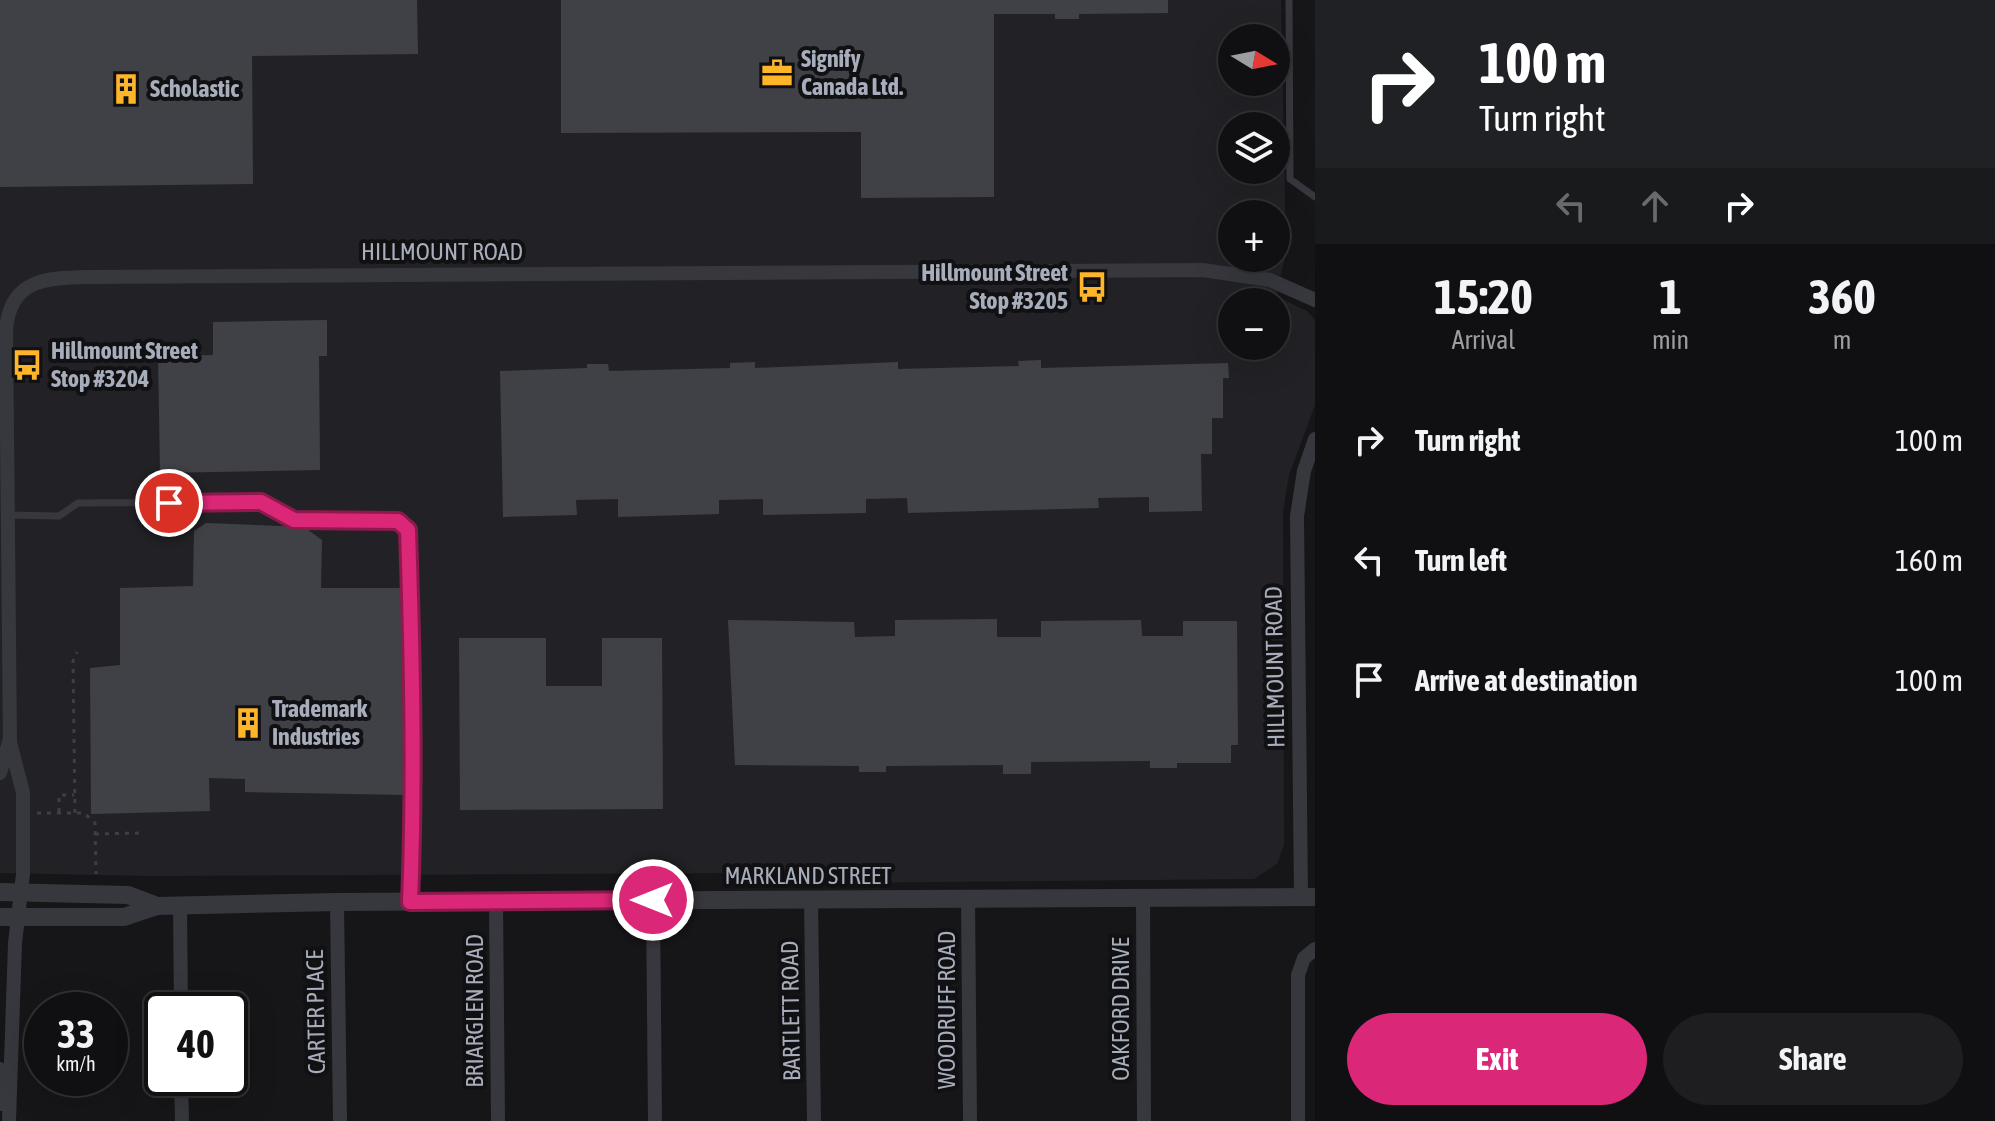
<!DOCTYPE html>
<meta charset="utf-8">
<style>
:root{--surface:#101013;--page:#1e1e21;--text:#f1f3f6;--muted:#9c9da0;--line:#303033;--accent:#db2777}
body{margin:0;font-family:"Asap Condensed",sans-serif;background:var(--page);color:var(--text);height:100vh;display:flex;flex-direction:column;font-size:30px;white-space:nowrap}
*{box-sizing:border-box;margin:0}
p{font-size:26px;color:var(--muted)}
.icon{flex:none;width:44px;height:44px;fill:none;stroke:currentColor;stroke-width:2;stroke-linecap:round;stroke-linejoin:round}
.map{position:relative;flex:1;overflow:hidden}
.sheet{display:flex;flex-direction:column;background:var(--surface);width:680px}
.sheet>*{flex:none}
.guide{background:#202124;color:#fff;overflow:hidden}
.needle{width:52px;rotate:100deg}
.buttons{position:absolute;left:1218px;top:24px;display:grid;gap:16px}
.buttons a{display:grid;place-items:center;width:72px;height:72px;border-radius:50%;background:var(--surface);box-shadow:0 8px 32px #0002,0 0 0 2px var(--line);font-size:40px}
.speed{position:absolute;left:24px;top:992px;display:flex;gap:16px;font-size:40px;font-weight:700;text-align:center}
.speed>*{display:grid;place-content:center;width:104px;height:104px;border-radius:50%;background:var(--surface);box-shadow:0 8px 32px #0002,0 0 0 2px var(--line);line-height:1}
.speed small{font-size:20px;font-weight:400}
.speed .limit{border:4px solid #111;border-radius:12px;background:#fff;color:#111}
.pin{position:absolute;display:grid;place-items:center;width:68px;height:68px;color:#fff;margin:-34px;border:4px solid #fff;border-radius:50%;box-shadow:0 2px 8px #0007}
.me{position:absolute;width:88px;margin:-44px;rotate:270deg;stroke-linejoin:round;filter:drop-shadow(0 0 6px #0008)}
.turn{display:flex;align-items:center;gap:28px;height:168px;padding:0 32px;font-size:36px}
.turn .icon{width:104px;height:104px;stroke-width:2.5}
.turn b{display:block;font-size:56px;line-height:68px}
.lanes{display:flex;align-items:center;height:76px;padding:0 32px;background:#0003;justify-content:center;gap:40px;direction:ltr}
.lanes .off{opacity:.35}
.eta{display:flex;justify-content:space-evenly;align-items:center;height:136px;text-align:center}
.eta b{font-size:48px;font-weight:700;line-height:56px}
.button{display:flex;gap:16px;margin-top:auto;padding:16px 32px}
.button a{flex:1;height:92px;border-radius:48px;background:var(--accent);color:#fff;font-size:32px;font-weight:700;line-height:92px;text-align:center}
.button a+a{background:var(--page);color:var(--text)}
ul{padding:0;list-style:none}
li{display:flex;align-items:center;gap:24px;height:120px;padding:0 32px}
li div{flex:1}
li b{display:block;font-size:30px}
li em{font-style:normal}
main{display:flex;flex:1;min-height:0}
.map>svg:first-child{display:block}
.built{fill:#222226;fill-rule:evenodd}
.building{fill:#404146}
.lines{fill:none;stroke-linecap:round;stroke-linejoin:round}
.path{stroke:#3d3f45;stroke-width:3;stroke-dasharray:4 6;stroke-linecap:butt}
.service{stroke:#37383e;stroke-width:7}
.minor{stroke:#37383e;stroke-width:14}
.tertiary{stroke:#37383e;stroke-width:18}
.route-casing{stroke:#8e194d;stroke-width:20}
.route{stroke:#db2777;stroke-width:14}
.labels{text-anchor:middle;stroke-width:8;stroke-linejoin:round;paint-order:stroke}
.poi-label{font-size:24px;font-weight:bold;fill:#a7adba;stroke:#111114;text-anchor:start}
.street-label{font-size:24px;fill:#a7adba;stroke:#111114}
</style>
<main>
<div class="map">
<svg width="1315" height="1121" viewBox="0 0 1315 1121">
<rect width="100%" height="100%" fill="#161619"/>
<path class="built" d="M0,0H1281L1286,253L1276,296L1307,311L1315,320V405L1289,475L1283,512L1284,845L1277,864L1254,879L836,883L729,873L151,876L0,873ZM1232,38H1276V82H1232ZM1232,126H1276V170H1232ZM1232,214H1276V258H1232ZM1232,302H1276V346H1232Z"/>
<g class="building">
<polygon points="0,0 417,0 418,54 252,56 253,184 0,187"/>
<polygon points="561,0 1168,0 1168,13 1079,14 1079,19 1055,19 1055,14 994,14 994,197 861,198 861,132 561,133"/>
<polygon points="327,320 327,356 319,356 320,470 160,473 158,356 213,355 213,322"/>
<polygon points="1041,360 1041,368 1228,363 1229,378 1223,378 1223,418 1212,418 1212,454 1201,454 1202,511 1149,512 1149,497 1098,498 1099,508 908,513 907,498 866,499 866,513 763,515 763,499 719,500 719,514 618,517 618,499 576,500 577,515 503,517 500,371 587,368 587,364 608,364 609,371 730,368 730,363 755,362 755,368 898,362 898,369 1019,366 1018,361"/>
<polygon points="206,523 304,527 322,540 321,588 403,588 406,795 245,792 245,779 209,778 210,811 91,814 90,668 120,665 120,588 193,586 194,531"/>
<polygon points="997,619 997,637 1041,637 1041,621 1141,620 1142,636 1183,636 1183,621 1237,621 1238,745 1231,745 1231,763 1177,763 1177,768 1150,768 1150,761 1031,762 1031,774 1003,774 1003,765 886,766 886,772 859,772 859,766 735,765 728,620 854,622 855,637 895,636 895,620"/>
<polygon points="459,638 546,638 546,686 602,686 602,638 662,638 663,809 460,810"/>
</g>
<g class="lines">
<g class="path">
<polyline points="59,812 59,795 74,795"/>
<polyline points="37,813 84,813 95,823 96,874"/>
<polyline points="75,813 73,661 77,652"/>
<polyline points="95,834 142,833"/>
</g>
<g class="service">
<polyline points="1289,0 1290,179 1315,197"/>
<polyline points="8,515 59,516 78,503 261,502 294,520 398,521 408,530 414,727 411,900"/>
</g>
<g class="minor">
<polyline points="0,773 9,742"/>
<polyline points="1143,897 1144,1121"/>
<polyline points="1301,897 1297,516 1304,471 1315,439"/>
<polyline points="968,898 970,1121"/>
<polyline points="811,899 814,1121"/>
<polyline points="653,900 655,1121"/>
<polyline points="337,902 340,1121"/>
<polyline points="496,902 498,1121"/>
<polyline points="180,906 181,1010"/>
<polyline points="0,1069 2,1104"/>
<polyline points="181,1078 182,1121"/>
<path d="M9,1121L15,943L23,874V793L10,742L6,330C10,279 46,278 88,277L1203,270L1270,280L1315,300"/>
<polyline points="1298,1121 1298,975 1304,958 1315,949"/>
</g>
<g class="tertiary">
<polyline points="0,892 128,895 157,906"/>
<polyline points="0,917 124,917 157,906 337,902 1315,897"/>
</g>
</g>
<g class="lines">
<defs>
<path id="route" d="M169,503L261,502L294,520L398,521L408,530C412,654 415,778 410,902L653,900"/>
</defs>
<use href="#route" class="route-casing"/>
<use href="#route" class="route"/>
</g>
<defs>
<symbol id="office-bare" viewBox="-9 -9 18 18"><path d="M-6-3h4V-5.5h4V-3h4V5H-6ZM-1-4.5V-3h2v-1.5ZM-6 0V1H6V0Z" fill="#ffb528" stroke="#111114" stroke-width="2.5" paint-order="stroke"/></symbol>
<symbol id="building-bare" viewBox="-9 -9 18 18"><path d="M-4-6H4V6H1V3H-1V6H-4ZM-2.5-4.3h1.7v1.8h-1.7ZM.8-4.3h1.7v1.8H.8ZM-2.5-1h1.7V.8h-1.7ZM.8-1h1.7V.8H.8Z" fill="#ffb528" stroke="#111114" stroke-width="2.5" paint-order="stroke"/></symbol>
<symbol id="bus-bare" viewBox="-9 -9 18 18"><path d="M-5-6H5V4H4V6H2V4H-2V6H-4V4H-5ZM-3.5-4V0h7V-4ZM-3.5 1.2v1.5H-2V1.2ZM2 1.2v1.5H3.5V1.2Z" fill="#ffb528" stroke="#111114" stroke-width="2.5" paint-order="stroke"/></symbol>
</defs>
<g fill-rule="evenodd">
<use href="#office-bare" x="755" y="51" width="44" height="44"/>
<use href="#building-bare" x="104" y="67" width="44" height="44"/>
<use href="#bus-bare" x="1070" y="265" width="44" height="44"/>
<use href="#bus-bare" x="5" y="343" width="44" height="44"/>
<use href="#building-bare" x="226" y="701" width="44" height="44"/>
</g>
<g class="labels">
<g class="poi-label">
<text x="801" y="67">Signify<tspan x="801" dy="28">Canada Ltd.</tspan></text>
<text x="150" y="97">Scholastic</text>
<text x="1068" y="281" text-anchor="end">Hillmount Street<tspan x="1068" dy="28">Stop #3205</tspan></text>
<text x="51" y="359">Hillmount Street<tspan x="51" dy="28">Stop #3204</tspan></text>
<text x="272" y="717">Trademark<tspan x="272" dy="28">Industries</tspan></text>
</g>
<g class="street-label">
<text x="442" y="260">HILLMOUNT ROAD</text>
<text transform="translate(1275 667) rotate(-91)" y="8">HILLMOUNT ROAD</text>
<text x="808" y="884">MARKLAND STREET</text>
<text transform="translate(1121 1009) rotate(-90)" y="8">OAKFORD DRIVE</text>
<text transform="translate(947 1010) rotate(-90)" y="8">WOODRUFF ROAD</text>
<text transform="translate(475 1011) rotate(-90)" y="8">BRIARGLEN ROAD</text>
<text transform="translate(791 1011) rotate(-91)" y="8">BARTLETT ROAD</text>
<text transform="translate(316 1012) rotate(-91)" y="8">CARTER PLACE</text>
</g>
</g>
</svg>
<div class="buttons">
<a><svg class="needle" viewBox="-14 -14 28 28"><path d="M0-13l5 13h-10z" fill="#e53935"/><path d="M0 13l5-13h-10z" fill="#9c9da0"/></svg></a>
<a><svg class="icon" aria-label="layers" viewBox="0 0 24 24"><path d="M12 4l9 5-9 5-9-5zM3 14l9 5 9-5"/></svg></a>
<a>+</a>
<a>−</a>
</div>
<div class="speed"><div>33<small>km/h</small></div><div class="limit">40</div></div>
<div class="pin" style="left:169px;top:503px;background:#d93025"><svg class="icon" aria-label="arrive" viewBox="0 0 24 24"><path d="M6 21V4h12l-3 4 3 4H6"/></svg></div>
<svg class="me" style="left:653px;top:900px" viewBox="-20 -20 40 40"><circle r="17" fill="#db2777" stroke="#fff" stroke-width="3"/><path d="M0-11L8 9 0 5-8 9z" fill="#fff"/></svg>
</div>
<section class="sheet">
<div class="guide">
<div class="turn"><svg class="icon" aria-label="right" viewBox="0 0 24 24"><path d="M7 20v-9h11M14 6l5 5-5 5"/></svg><div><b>100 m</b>Turn right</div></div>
<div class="lanes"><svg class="icon off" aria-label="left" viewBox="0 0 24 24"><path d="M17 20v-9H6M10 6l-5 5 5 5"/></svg><svg class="icon off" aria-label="ahead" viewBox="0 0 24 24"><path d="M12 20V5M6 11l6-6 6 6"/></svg><svg class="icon" aria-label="right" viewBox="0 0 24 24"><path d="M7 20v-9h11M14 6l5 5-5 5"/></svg></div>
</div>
<div class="eta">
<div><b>15:20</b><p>Arrival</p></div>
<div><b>1</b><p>min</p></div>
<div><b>360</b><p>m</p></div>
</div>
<ul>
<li><svg class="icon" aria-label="right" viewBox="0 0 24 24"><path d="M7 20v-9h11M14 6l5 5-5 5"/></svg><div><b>Turn right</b></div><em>100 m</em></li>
<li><svg class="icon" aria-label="left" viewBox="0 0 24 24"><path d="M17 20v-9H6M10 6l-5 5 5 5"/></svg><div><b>Turn left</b></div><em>160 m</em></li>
<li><svg class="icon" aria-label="arrive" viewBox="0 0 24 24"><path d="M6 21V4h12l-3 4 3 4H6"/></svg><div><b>Arrive at destination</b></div><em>100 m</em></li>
</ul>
<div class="button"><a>Exit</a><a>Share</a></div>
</section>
</main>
